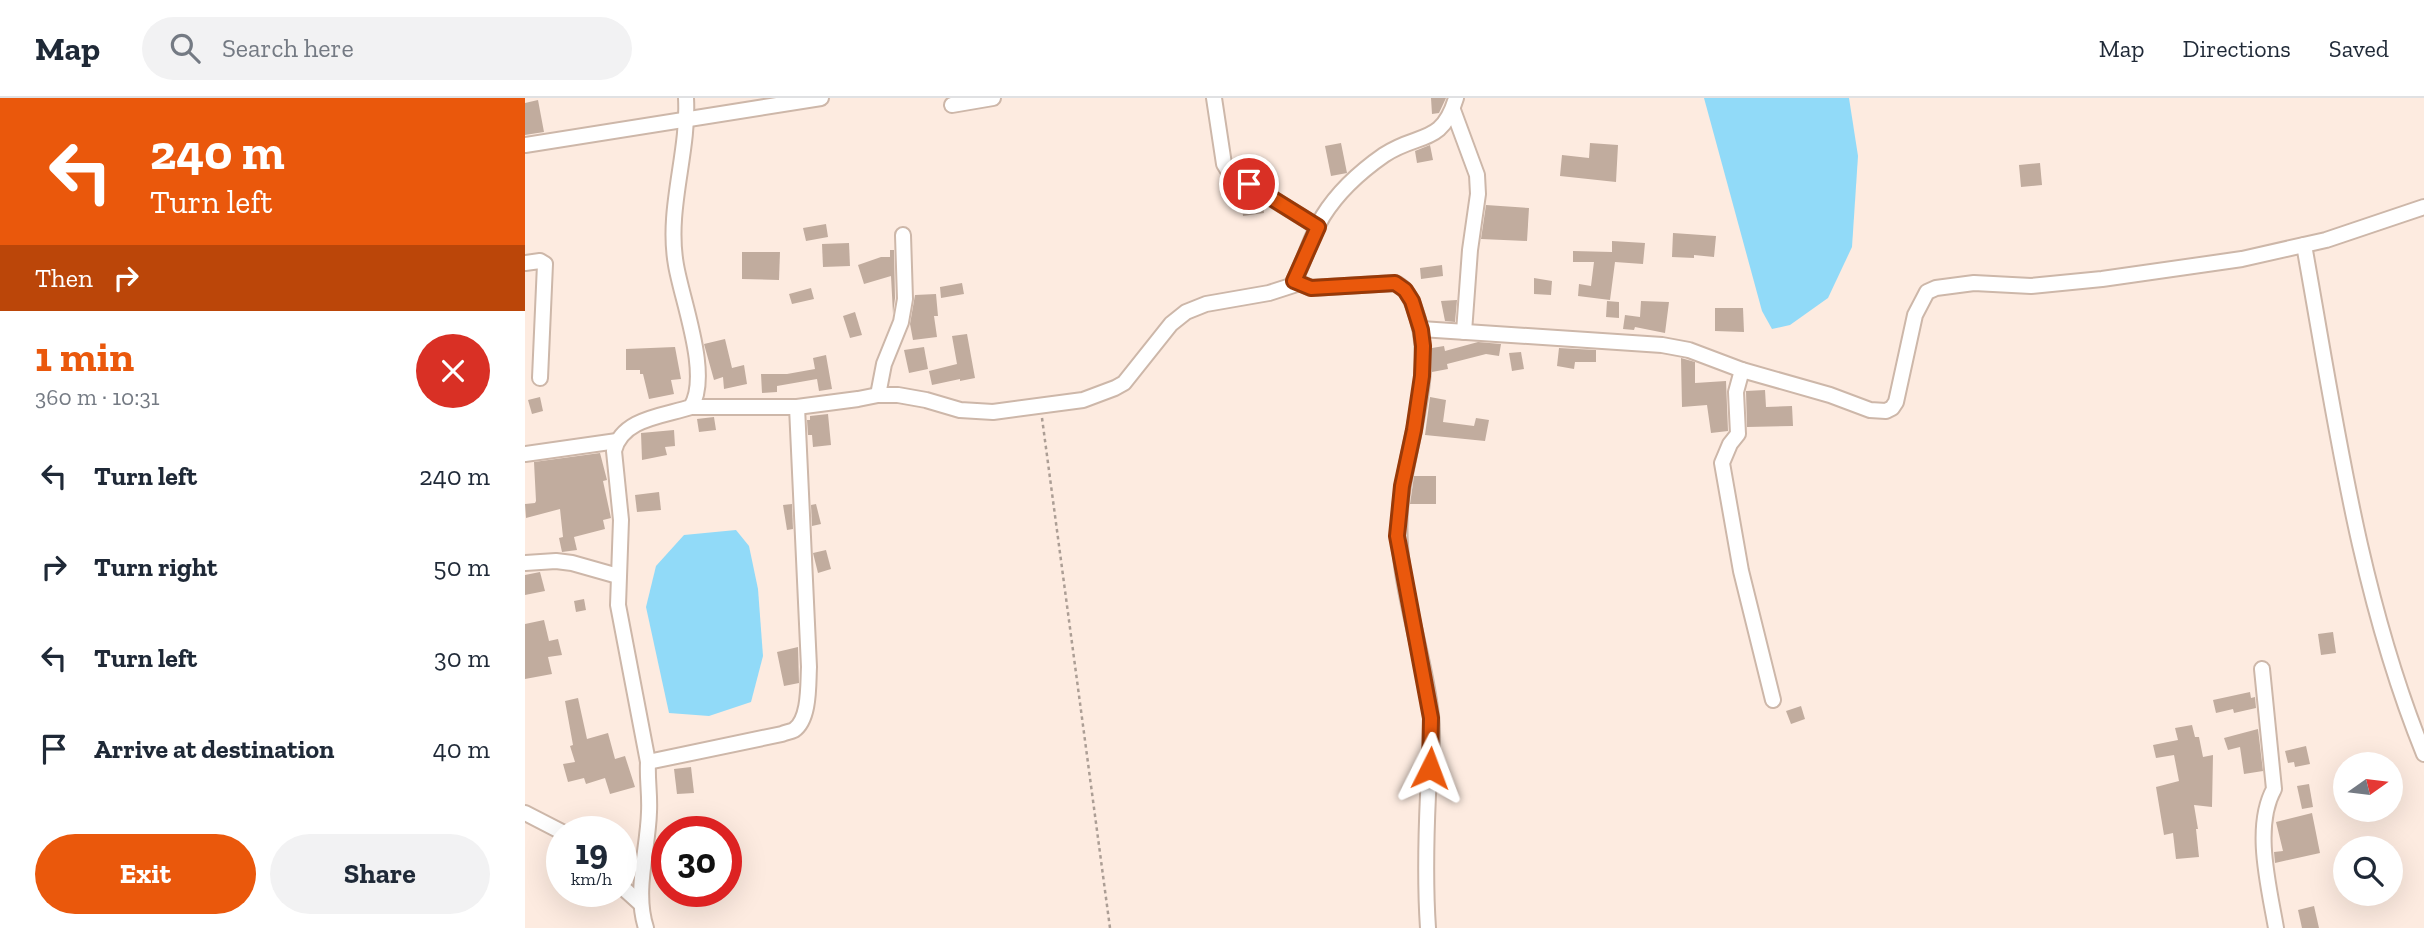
<!DOCTYPE html>
<meta charset="utf-8">
<style>
:root{--surface:#fff;--page:#f2f2f3;--text:#1f2937;--muted:#747a83;--line:#e0e1e3;--accent:#ea580c}
body{margin:0;font-family:"Zilla Slab",serif;background:var(--page);color:var(--text);height:100vh;display:flex;flex-direction:column;font-size:26px;white-space:nowrap}
*{box-sizing:border-box;margin:0}
p{font-size:23px;color:var(--muted)}
.icon{flex:none;width:38px;height:38px;fill:none;stroke:currentColor;stroke-width:2;stroke-linecap:round;stroke-linejoin:round}
.map{position:relative;flex:1;overflow:hidden}
.sheet{display:flex;flex-direction:column;background:var(--surface);width:525px}
.sheet>*{flex:none}
.hud{background:#ea580c;color:#fff;overflow:hidden}
.needle{width:46px;rotate:76deg}
.controls{position:absolute;left:1808px;top:654px;display:grid;gap:14px}
.controls a{display:grid;place-items:center;width:70px;height:70px;border-radius:50%;background:var(--surface);box-shadow:0 7px 28px #0002;font-size:35px}
.speed{position:absolute;left:21px;top:718px;display:flex;gap:14px;font-size:35px;font-weight:700;text-align:center}
.speed>*{display:grid;place-content:center;width:91px;height:91px;border-radius:50%;background:var(--surface);box-shadow:0 7px 28px #0002;line-height:1}
.speed small{font-size:18px;font-weight:400}
.speed .limit{border:10px solid #d22;background:#fff;color:#111}
.pin{position:absolute;display:grid;place-items:center;width:60px;height:60px;color:#fff;margin:-30px;border:4px solid #fff;border-radius:50%;box-shadow:0 2px 7px #0007}
.me{position:absolute;width:77px;margin:-38px;rotate:3deg;stroke-linejoin:round;filter:drop-shadow(0 0 5px #0008)}
.turn{display:flex;align-items:center;gap:24px;height:147px;padding:0 35px;font-size:32px}
.turn .icon{width:91px;height:91px;stroke-width:2.5}
.turn b{display:block;font-size:49px;line-height:60px}
.then{display:flex;align-items:center;height:66px;padding:0 35px;background:#0003;gap:14px;font-size:26px}
.round{display:grid;place-items:center;flex:none;width:74px;height:74px;border-radius:37px;background:var(--page)}
.summary{display:flex;align-items:center;justify-content:space-between;height:119px;padding:0 35px}
h1{font-size:42px;font-weight:700;line-height:52px;color:var(--accent)}
.cta{display:flex;gap:14px;margin-top:auto;padding:14px 35px}
.cta a{flex:1;height:80px;border-radius:42px;background:var(--accent);color:#fff;font-size:28px;font-weight:700;line-height:80px;text-align:center}
.cta a+a{background:var(--page);color:var(--text)}
ul{padding:0;list-style:none}
li{display:flex;align-items:center;gap:21px;height:91px;padding:0 35px}
li div{flex:1}
li b{display:block;font-size:26px}
li em{font-style:normal}
header{display:flex;align-items:center;gap:42px;box-sizing:border-box;height:98px;padding:0 35px;background:var(--surface);border-bottom:2px solid var(--line)}
header strong{font-size:33px}
nav{display:flex;gap:38px;margin-inline-start:auto;font-size:24px}
.search{width:490px;height:63px;background:var(--page);display:flex;align-items:center;gap:18px;box-sizing:border-box;padding:0 24px;border-radius:38px;color:var(--muted);font-size:26px}
main{display:flex;flex:1;min-height:0}
.map>svg:first-child{display:block}
.water{fill:#91daf8}
.building{fill:#c1ac9e}
.lines{fill:none;stroke-linecap:round;stroke-linejoin:round}
.minor-casing{stroke:#cdb7a9;stroke-width:18}
.path{stroke:#ac9e95;stroke-width:2.5;stroke-dasharray:3.5 3.5;stroke-linecap:butt}
.minor{stroke:#fff;stroke-width:14}
.route-casing{stroke:#983908;stroke-width:18}
.route{stroke:#ea580c;stroke-width:12}
</style>
<header>
<strong>Map</strong>
<div class="search"><svg class="icon" aria-label="search" viewBox="0 0 24 24"><circle cx="10" cy="10" r="6"/><path d="M15 15l6 6"/></svg>Search here</div>
<nav><a>Map</a><a>Directions</a><a>Saved</a></nav>
</header>
<main>
<section class="sheet">
<div class="hud">
<div class="turn"><svg class="icon" aria-label="left" viewBox="0 0 24 24"><path d="M17 20v-9H6M10 6l-5 5 5 5"/></svg><div><b>240 m</b>Turn left</div></div>
<div class="then">Then<svg class="icon" aria-label="right" viewBox="0 0 24 24"><path d="M7 20v-9h11M14 6l5 5-5 5"/></svg></div>
</div>
<div class="summary"><div><h1>1 min</h1><p>360 m · 10:31</p></div><a class="round" style="background:#d93025;color:#fff"><svg class="icon" aria-label="close" viewBox="0 0 24 24"><path d="M6 6l12 12M18 6L6 18"/></svg></a></div>
<ul>
<li><svg class="icon" aria-label="left" viewBox="0 0 24 24"><path d="M17 20v-9H6M10 6l-5 5 5 5"/></svg><div><b>Turn left</b></div><em>240 m</em></li>
<li><svg class="icon" aria-label="right" viewBox="0 0 24 24"><path d="M7 20v-9h11M14 6l5 5-5 5"/></svg><div><b>Turn right</b></div><em>50 m</em></li>
<li><svg class="icon" aria-label="left" viewBox="0 0 24 24"><path d="M17 20v-9H6M10 6l-5 5 5 5"/></svg><div><b>Turn left</b></div><em>30 m</em></li>
<li><svg class="icon" aria-label="arrive" viewBox="0 0 24 24"><path d="M6 21V4h12l-3 4 3 4H6"/></svg><div><b>Arrive at destination</b></div><em>40 m</em></li>
</ul>
<div class="cta"><a>Exit</a><a>Share</a></div>
</section>
<div class="map">
<svg width="1899" height="830" viewBox="0 0 1899 830">
<rect width="100%" height="100%" fill="#fdebe0"/>
<g class="water">
<polygon points="1179,0 1324,0 1333,58 1327,149 1303,200 1265,227 1247,231 1237,213"/>
<polygon points="211,432 224,448 233,491 238,558 226,604 184,618 144,615 121,509 131,468 159,437"/>
</g>
<g class="building">
<polygon points="906,0 921,0 914,15 907,16"/>
<polygon points="13,2 19,34 0,37 0,5"/>
<polygon points="816,45 822,75 806,78 800,48"/>
<polygon points="1065,45 1093,47 1091,84 1035,78 1037,57 1064,60"/>
<polygon points="905,47 908,62 892,65 890,53"/>
<polygon points="1515,65 1517,87 1496,89 1494,67"/>
<polygon points="731,102 738,106 739,115 718,118 716,104"/>
<polygon points="961,107 1004,110 1002,143 956,141"/>
<polygon points="301,126 303,139 281,143 278,130"/>
<polygon points="1148,135 1191,138 1189,159 1169,157 1169,160 1147,159"/>
<polygon points="1087,143 1120,145 1118,166 1090,164 1085,202 1053,198 1054,186 1066,188 1069,164 1048,164 1048,153 1087,154"/>
<polygon points="324,145 325,168 298,169 297,146"/>
<polygon points="365,152 369,152 370,200 368,216 366,178 339,186 333,167 356,159 365,159"/>
<polygon points="217,154 255,154 254,182 217,181"/>
<polygon points="917,167 918,178 896,181 895,170"/>
<polygon points="1009,180 1027,183 1026,197 1009,196"/>
<polygon points="437,185 439,196 416,200 415,189"/>
<polygon points="286,190 289,201 267,206 264,196"/>
<polygon points="411,196 413,218 409,218 412,239 388,242 385,226 390,197"/>
<polygon points="932,202 930,224 920,223 916,203"/>
<polygon points="1082,203 1094,204 1094,220 1081,219"/>
<polygon points="1116,203 1144,204 1140,235 1110,229 1109,232 1098,231 1100,217 1115,219"/>
<polygon points="1190,210 1218,210 1219,234 1190,233"/>
<polygon points="330,214 337,237 325,240 318,218"/>
<polygon points="442,236 450,280 435,283 435,281 407,287 404,273 432,266 427,238"/>
<polygon points="200,241 207,270 219,267 222,286 199,291 198,279 189,282 179,246"/>
<polygon points="953,244 976,246 974,258 961,256 922,266 923,271 907,274 907,250 919,248 920,253"/>
<polygon points="150,249 156,281 146,282 149,296 124,301 118,276 115,276 115,272 101,272 101,251"/>
<polygon points="399,249 403,271 384,275 379,252"/>
<polygon points="1034,250 1071,252 1071,264 1050,264 1049,271 1032,268"/>
<polygon points="996,254 999,271 987,273 984,255"/>
<polygon points="301,257 307,291 294,293 292,281 252,288 252,294 237,295 236,276 262,276 290,271 288,260"/>
<polygon points="1156,260 1170,264 1170,285 1201,283 1203,333 1186,335 1182,307 1157,309"/>
<polygon points="1240,292 1241,309 1267,308 1268,328 1222,329 1221,293"/>
<polygon points="15,299 18,313 7,316 3,302"/>
<polygon points="905,299 921,302 918,324 949,328 951,320 964,322 960,343 900,337"/>
<polygon points="303,316 306,347 288,349 287,337 283,337 282,322 285,322 285,318"/>
<polygon points="189,319 191,332 174,334 172,321"/>
<polygon points="149,332 150,348 140,349 142,357 117,362 116,335"/>
<polygon points="75,355 82,382 78,383 86,420 78,422 80,431 49,439 52,452 37,454 34,440 38,439 35,411 1,420 0,406 10,405 11,403 9,364"/>
<polygon points="889,378 911,378 911,406 885,406"/>
<polygon points="134,394 136,412 112,414 110,397"/>
<polygon points="267,406 268,431 262,432 258,407"/>
<polygon points="291,406 296,426 287,428 286,407"/>
<polygon points="301,452 306,471 293,475 288,455"/>
<polygon points="15,474 20,493 0,497 0,477"/>
<polygon points="59,501 61,512 51,514 49,503"/>
<polygon points="19,522 24,543 33,541 37,557 23,559 27,576 0,581 0,526"/>
<polygon points="1808,534 1811,555 1796,557 1793,536"/>
<polygon points="273,549 274,585 259,588 252,554"/>
<polygon points="1725,594 1726,600 1730,599 1731,610 1709,615 1708,611 1691,615 1688,602"/>
<polygon points="53,600 62,641 83,635 90,661 100,658 110,689 85,696 80,680 61,686 59,680 43,684 38,666 50,664 45,648 48,647 40,603"/>
<polygon points="1276,608 1280,621 1266,626 1261,613"/>
<polygon points="1667,627 1670,639 1674,639 1678,659 1688,657 1687,709 1669,707 1673,731 1671,731 1674,759 1651,761 1648,735 1639,737 1631,689 1654,683 1649,657 1631,660 1628,647 1653,642 1650,630"/>
<polygon points="1733,631 1738,673 1719,676 1715,649 1703,652 1699,640"/>
<polygon points="1781,648 1785,666 1770,669 1769,664 1763,665 1760,653"/>
<polygon points="166,669 169,695 152,696 149,671"/>
<polygon points="1784,686 1788,709 1777,711 1772,688"/>
<polygon points="1787,715 1795,755 1750,765 1749,754 1758,753 1751,724"/>
<polygon points="1789,808 1794,830 1777,830 1773,812"/>
</g>
<g class="lines">
<defs>
<g id="minor">
<polyline points="689,0 699,66 704,74 793,129"/>
<polyline points="427,7 468,0"/>
<polyline points="928,12 952,77 953,96 945,152 939,234"/>
<polyline points="0,47 296,0"/>
<path d="M1779,147C1810,318 1833,494 1899,656"/>
<polyline points="0,165 15,163 20,166 15,280"/>
<path d="M775,185L786,190L870,185C880,189 885,198 889,209C913,271 883,340 876,402C867,476 898,545 906,617C909,643 905,671 903,697C901,741 900,786 903,830"/>
<polyline points="896,231 1137,247 1164,252 1217,272 1305,297 1345,312 1361,313 1367,310 1371,304 1390,217 1402,194 1411,190 1449,185 1506,188 1577,181 1717,161 1801,142 1899,109"/>
<polyline points="1217,272 1211,294 1213,336 1205,346 1197,365 1216,473 1248,602"/>
<polyline points="353,297 359,266 376,224 380,201 378,137"/>
<path d="M166,309H272L333,301L353,297H373L401,302L435,312L468,314L558,302L590,290L599,285L646,226L661,214L681,206L744,195L775,185L769,183C780,162 786,138 798,118C813,94 836,73 859,57C893,34 917,48 931,0"/>
<polyline points="0,356 92,343"/>
<polyline points="0,465 31,463 47,465 93,478"/>
<path d="M1737,571L1749,691C1728,729 1744,789 1751,830"/>
<path d="M123,664L257,636C261,634 265,634 269,632C285,621 283,586 284,569L272,309"/>
<polyline points="0,715 37,734"/>
<polyline points="96,788 116,806"/>
<path d="M121,830C109,793 123,752 124,714C125,696 122,682 123,664L93,507L96,422L89,353C97,320 139,318 166,309C186,277 157,203 151,167C141,111 164,56 161,0"/>
</g>
</defs>
<use href="#minor" class="minor-casing"/>
<polyline class="path" points="517,320 585,830"/>
<use href="#minor" class="minor"/>
</g>
<g class="lines">
<defs>
<polyline id="route" points="724,86 793,129 769,183 786,190 870,185 880,192 887,203 896,232 898,248 897,278 889,332 877,388 872,438 906,620 905,670"/>
</defs>
<use href="#route" class="route-casing"/>
<use href="#route" class="route"/>
</g>
</svg>
<div class="controls">
<a><svg class="needle" viewBox="-14 -14 28 28"><path d="M0-13l5 13h-10z" fill="#e53935"/><path d="M0 13l5-13h-10z" fill="#747a83"/></svg></a>
<a><svg class="icon" aria-label="search" viewBox="0 0 24 24"><circle cx="10" cy="10" r="6"/><path d="M15 15l6 6"/></svg></a>
</div>
<div class="speed"><div>19<small>km/h</small></div><div class="limit">30</div></div>
<div class="pin" style="left:724px;top:86px;background:#d93025"><svg class="icon" aria-label="arrive" viewBox="0 0 24 24"><path d="M6 21V4h12l-3 4 3 4H6"/></svg></div>
<svg class="me" style="left:905px;top:670px" viewBox="-20 -20 40 40"><path d="M0-17L14 15 0 8-14 15z" fill="#ea580c" stroke="#fff" stroke-width="4"/></svg>
</div>
</main>
